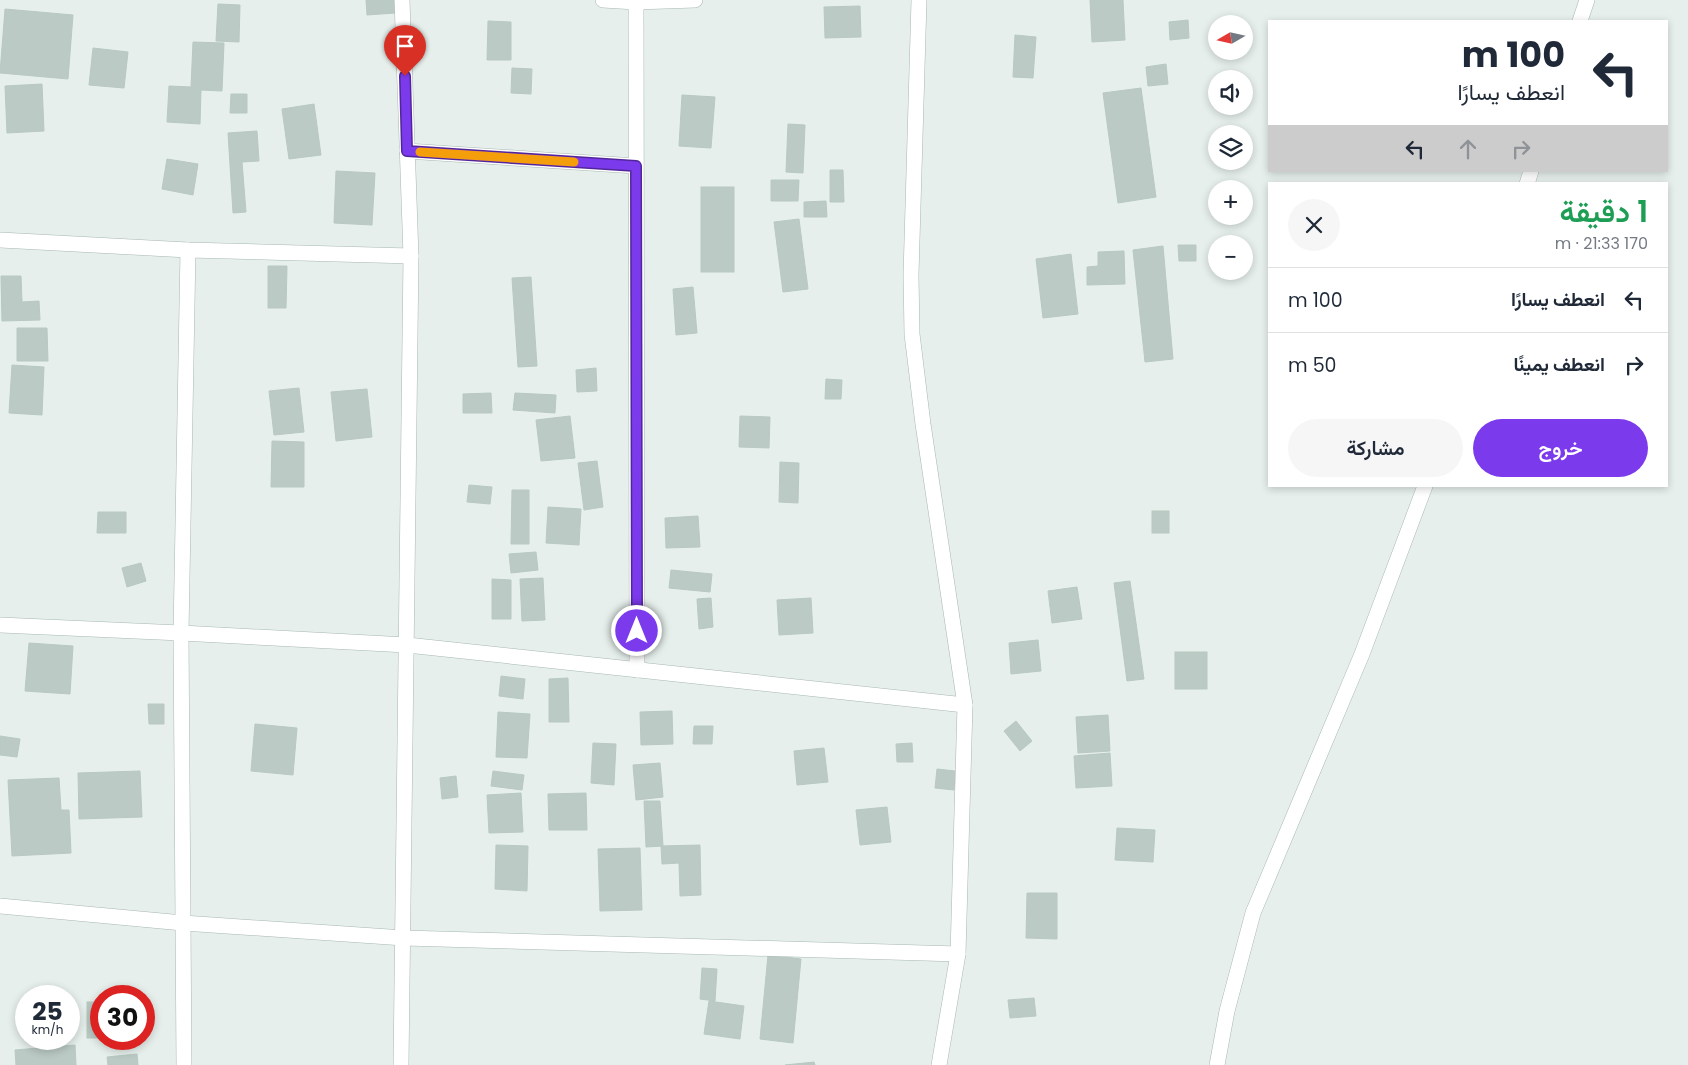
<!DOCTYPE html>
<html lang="ar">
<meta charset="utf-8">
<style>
:root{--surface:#fff;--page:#f6f6f7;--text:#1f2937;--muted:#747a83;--line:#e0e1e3;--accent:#7c3aed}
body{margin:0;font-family:Poppins,Vazirmatn,sans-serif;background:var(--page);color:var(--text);direction:rtl;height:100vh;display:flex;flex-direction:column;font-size:19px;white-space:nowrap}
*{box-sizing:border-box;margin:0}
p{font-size:16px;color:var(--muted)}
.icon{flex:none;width:28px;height:28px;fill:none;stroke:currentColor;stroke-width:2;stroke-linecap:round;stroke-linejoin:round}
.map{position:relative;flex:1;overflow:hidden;direction:ltr}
.details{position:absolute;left:1268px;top:182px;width:400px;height:305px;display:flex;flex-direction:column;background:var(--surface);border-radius:0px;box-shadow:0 2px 8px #0003;direction:rtl}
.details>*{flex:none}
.top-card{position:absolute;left:1268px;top:20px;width:400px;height:152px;border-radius:0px;box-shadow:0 2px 8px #0003;direction:rtl;background:#fff;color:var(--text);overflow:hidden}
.needle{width:32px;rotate:261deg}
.fabs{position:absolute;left:1208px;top:15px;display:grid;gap:10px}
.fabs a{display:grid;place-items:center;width:45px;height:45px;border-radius:50%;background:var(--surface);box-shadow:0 2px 8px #0003;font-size:25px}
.speed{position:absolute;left:15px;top:985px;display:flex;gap:10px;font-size:25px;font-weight:700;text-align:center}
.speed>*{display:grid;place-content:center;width:65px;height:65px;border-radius:50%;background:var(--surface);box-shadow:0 2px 8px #0003;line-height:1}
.speed small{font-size:12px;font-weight:400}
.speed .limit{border:8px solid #d22;background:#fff;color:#111}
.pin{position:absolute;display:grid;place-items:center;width:42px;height:42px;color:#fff;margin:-51px -21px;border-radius:50% 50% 50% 0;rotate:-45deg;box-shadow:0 0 5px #0007}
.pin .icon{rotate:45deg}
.me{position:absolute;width:55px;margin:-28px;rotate:0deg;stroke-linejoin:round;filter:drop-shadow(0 0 4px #0008)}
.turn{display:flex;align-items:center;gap:18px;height:105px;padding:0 20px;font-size:22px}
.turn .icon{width:65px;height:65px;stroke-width:2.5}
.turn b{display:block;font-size:35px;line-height:42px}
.lanes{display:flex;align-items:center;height:48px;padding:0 20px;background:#0003;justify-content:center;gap:25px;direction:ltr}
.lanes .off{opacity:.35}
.round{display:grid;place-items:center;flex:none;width:52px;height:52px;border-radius:26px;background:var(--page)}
.summary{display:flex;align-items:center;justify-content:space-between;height:85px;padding:0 20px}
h1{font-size:30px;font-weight:600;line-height:38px;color:#1e9e55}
.cta{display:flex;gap:10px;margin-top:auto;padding:10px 20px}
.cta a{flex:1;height:58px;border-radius:30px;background:var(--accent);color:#fff;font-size:20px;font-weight:600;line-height:58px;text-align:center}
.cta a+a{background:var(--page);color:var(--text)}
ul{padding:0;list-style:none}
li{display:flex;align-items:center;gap:15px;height:65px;padding:0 20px;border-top:1px solid var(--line)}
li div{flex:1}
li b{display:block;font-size:19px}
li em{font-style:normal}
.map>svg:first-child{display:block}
.building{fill:#bbcac4;stroke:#b8c9c2}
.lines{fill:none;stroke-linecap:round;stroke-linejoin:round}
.minor-casing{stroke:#a8b8b2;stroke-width:16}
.minor{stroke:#fff;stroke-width:15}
.route-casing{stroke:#51269a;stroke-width:12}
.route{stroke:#7c3aed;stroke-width:9}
.slow{stroke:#f59e0b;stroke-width:9}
</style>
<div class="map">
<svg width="1688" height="1065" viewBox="0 0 1688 1065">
<rect width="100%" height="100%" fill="#e6efeb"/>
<g class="building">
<polygon points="366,0 394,0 395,13 367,15"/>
<polygon points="1090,0 1123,0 1125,40 1092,42"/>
<polygon points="218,4 240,5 239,42 216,41"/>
<polygon points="860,6 861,37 825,38 824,7"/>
<polygon points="5,9 73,15 68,79 0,73"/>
<polygon points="1188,20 1189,38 1170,40 1169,22"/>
<polygon points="488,21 511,22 511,60 487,60"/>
<polygon points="1015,35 1036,37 1033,78 1013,77"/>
<polygon points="193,42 224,43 222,91 201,90 200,124 167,122 169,86 191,87"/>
<polygon points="93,48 128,52 124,88 89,85"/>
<polygon points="1166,64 1168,84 1148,86 1146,67"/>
<polygon points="512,68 532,69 531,94 511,93"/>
<polygon points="42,84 44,131 7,133 5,86"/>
<polygon points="1141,88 1156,197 1118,203 1103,93"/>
<polygon points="231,94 247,94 247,113 230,113"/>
<polygon points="682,95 715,97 711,148 679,146"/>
<polygon points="314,104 321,155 289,159 282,109"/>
<polygon points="788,124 805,125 803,173 786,172"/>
<polygon points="257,131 259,161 242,162 246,212 233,213 228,133"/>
<polygon points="167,159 198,164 193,195 162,189"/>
<polygon points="830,170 843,170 844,202 830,202"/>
<polygon points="336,171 375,173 372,225 334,223"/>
<polygon points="771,180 799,180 798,201 771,201"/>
<rect x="701" y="187" width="33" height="85"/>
<polygon points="826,201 827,217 804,217 804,202"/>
<polygon points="799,219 808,289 783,292 774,222"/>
<polygon points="1178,245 1196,245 1196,261 1179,261"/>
<polygon points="1163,246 1173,359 1145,362 1133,250"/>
<polygon points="1124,251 1125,284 1087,285 1087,267 1098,266 1098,252"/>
<polygon points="1071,254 1078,314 1043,318 1036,259"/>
<polygon points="268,266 287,266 286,308 268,308"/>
<polygon points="1,276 21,276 22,302 39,301 40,320 2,321"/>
<polygon points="531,277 537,366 518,367 512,278"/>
<polygon points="693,287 697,333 676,335 673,289"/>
<polygon points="17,328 47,328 48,361 17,361"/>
<polygon points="12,365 44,367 42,415 9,413"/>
<polygon points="596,368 597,391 577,392 576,370"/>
<polygon points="826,379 842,380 841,399 825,399"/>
<polygon points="299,388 304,432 274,435 269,391"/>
<polygon points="367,389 372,437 336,441 331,392"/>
<polygon points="491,393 492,413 463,413 463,394"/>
<polygon points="515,393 556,395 555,413 513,410"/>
<polygon points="570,416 575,458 541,461 536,420"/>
<polygon points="740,416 770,417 769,448 739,447"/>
<polygon points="272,441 304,442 304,487 271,487"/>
<polygon points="597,461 603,507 584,510 578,463"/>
<polygon points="780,462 799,463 798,503 779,502"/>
<polygon points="469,485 492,487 490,504 467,502"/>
<polygon points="512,490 529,490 529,544 511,544"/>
<polygon points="548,507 581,509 579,545 546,543"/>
<rect x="1152" y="511" width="17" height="22"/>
<polygon points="98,512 126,512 126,533 97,533"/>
<polygon points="698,516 700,547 666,548 665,518"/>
<polygon points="536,552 538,570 511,573 509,554"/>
<polygon points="141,563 146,581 127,587 122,568"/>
<polygon points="671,570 712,574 710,592 669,588"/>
<polygon points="543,578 545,620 522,621 520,579"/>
<polygon points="492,579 511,580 511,619 492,619"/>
<polygon points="1130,581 1144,679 1127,681 1114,583"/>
<polygon points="1077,587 1082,619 1052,623 1048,591"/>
<polygon points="711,598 713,627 699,629 697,599"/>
<polygon points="811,598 813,633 779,635 777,600"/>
<polygon points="1038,640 1041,671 1011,674 1009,643"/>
<polygon points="29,643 73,646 70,694 25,691"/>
<rect x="1175" y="652" width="32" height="37"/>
<polygon points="501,676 525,679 523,699 499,696"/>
<polygon points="568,678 569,722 549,722 549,679"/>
<polygon points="148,704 164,704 164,724 149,724"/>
<polygon points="672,711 673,744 641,745 640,712"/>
<polygon points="498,712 530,714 527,758 496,757"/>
<polygon points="1108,715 1110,751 1078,753 1076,717"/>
<polygon points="1016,721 1032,741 1020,751 1004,731"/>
<polygon points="255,724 297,728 293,775 251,771"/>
<polygon points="694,726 713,726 712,744 693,744"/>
<polygon points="0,736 20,739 17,757 0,755"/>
<polygon points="593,743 616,744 614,785 591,783"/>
<polygon points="912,743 913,762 897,762 896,744"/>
<polygon points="824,748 828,782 797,785 794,751"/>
<polygon points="1110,753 1112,786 1076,788 1074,756"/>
<polygon points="660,763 663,797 636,800 633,765"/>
<polygon points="937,769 955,771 954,790 935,788"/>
<polygon points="140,771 142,817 79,819 78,773"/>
<polygon points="493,771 524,775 522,790 491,786"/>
<polygon points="456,776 458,797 442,799 440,778"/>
<polygon points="59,778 61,810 69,810 71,853 12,856 8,780"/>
<polygon points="521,793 523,832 489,833 487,795"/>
<polygon points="586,793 587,830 549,830 548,794"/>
<polygon points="644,801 660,801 663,846 646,847"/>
<polygon points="887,807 891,842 860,845 856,810"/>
<polygon points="1117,828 1155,830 1153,862 1115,860"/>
<polygon points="496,845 528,846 527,891 495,889"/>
<polygon points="700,845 701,895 680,896 679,863 662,864 661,846"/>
<polygon points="640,848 642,910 600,911 598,849"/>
<polygon points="1027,893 1057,893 1057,939 1026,938"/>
<polygon points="768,955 801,959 793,1043 760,1039"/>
<polygon points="702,968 717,969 715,1001 700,999"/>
<polygon points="1034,998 1036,1016 1010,1018 1008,1000"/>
<polygon points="709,1001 744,1006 740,1039 704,1034"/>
<rect x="87" y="1002" width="14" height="36"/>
<polygon points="75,1045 76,1065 16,1065 15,1050"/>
<polygon points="137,1054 138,1065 108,1065 107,1057"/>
<polygon points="814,1062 815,1065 785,1065"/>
</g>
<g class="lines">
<defs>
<g id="minor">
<polyline points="603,0 636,2 695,0"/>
<polyline points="636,0 637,670"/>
<polyline points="919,0 911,275 912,334 923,424 965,705 958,954 939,1065"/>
<polyline points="1580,21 1587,0"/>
<polyline points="407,151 636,166"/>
<polyline points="1527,184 1531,171"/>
<polyline points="0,240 188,250 411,256"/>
<polyline points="0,625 181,633 407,645 965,705"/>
<polyline points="0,906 183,923 404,938 958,954"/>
<polyline points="184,1065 181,633 188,250"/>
<polyline points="401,1065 411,256 402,0"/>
<polyline points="1217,1065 1227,1011 1253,913 1362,654 1425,486"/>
</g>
</defs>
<use href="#minor" class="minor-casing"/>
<use href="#minor" class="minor"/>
</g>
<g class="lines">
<defs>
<polyline id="route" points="405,76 407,151 636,166 637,631"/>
</defs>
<use href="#route" class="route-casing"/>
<use href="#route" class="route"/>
<polyline class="slow" points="420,152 574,162"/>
</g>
</svg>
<div class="fabs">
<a><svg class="needle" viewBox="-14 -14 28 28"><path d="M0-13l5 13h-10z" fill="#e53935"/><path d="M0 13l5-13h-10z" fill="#747a83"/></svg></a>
<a><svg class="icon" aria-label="sound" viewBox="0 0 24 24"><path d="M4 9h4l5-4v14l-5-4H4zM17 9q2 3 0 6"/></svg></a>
<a><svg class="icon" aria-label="layers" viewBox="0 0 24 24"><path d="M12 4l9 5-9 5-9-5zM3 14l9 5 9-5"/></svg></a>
<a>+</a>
<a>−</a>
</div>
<div class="speed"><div>25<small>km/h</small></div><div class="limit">30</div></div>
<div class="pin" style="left:405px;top:76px;background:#d93025"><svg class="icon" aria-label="arrive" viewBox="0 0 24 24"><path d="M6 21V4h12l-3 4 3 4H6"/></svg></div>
<svg class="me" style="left:637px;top:631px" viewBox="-20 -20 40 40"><circle r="17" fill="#7c3aed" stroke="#fff" stroke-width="3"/><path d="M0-11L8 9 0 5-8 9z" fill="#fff"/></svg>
<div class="top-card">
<div class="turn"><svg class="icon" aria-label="left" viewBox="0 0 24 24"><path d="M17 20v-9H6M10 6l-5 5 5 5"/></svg><div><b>100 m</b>انعطف يسارًا</div></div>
<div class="lanes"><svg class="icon" aria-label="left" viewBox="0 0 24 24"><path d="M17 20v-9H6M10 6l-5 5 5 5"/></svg><svg class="icon off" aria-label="ahead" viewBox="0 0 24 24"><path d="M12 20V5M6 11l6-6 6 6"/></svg><svg class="icon off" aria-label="right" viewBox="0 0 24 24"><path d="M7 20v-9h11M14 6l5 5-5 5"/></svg></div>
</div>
<section class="details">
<div class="summary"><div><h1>1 دقيقة</h1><p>170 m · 21:33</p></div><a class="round"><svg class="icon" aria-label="close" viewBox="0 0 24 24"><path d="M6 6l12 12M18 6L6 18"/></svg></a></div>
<ul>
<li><svg class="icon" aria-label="left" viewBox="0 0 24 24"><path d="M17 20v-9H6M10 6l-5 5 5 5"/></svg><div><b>انعطف يسارًا</b></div><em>100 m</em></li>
<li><svg class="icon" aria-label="right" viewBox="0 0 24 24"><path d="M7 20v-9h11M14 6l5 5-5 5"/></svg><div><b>انعطف يمينًا</b></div><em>50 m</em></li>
</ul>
<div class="cta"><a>خروج</a><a>مشاركة</a></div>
</section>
</div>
